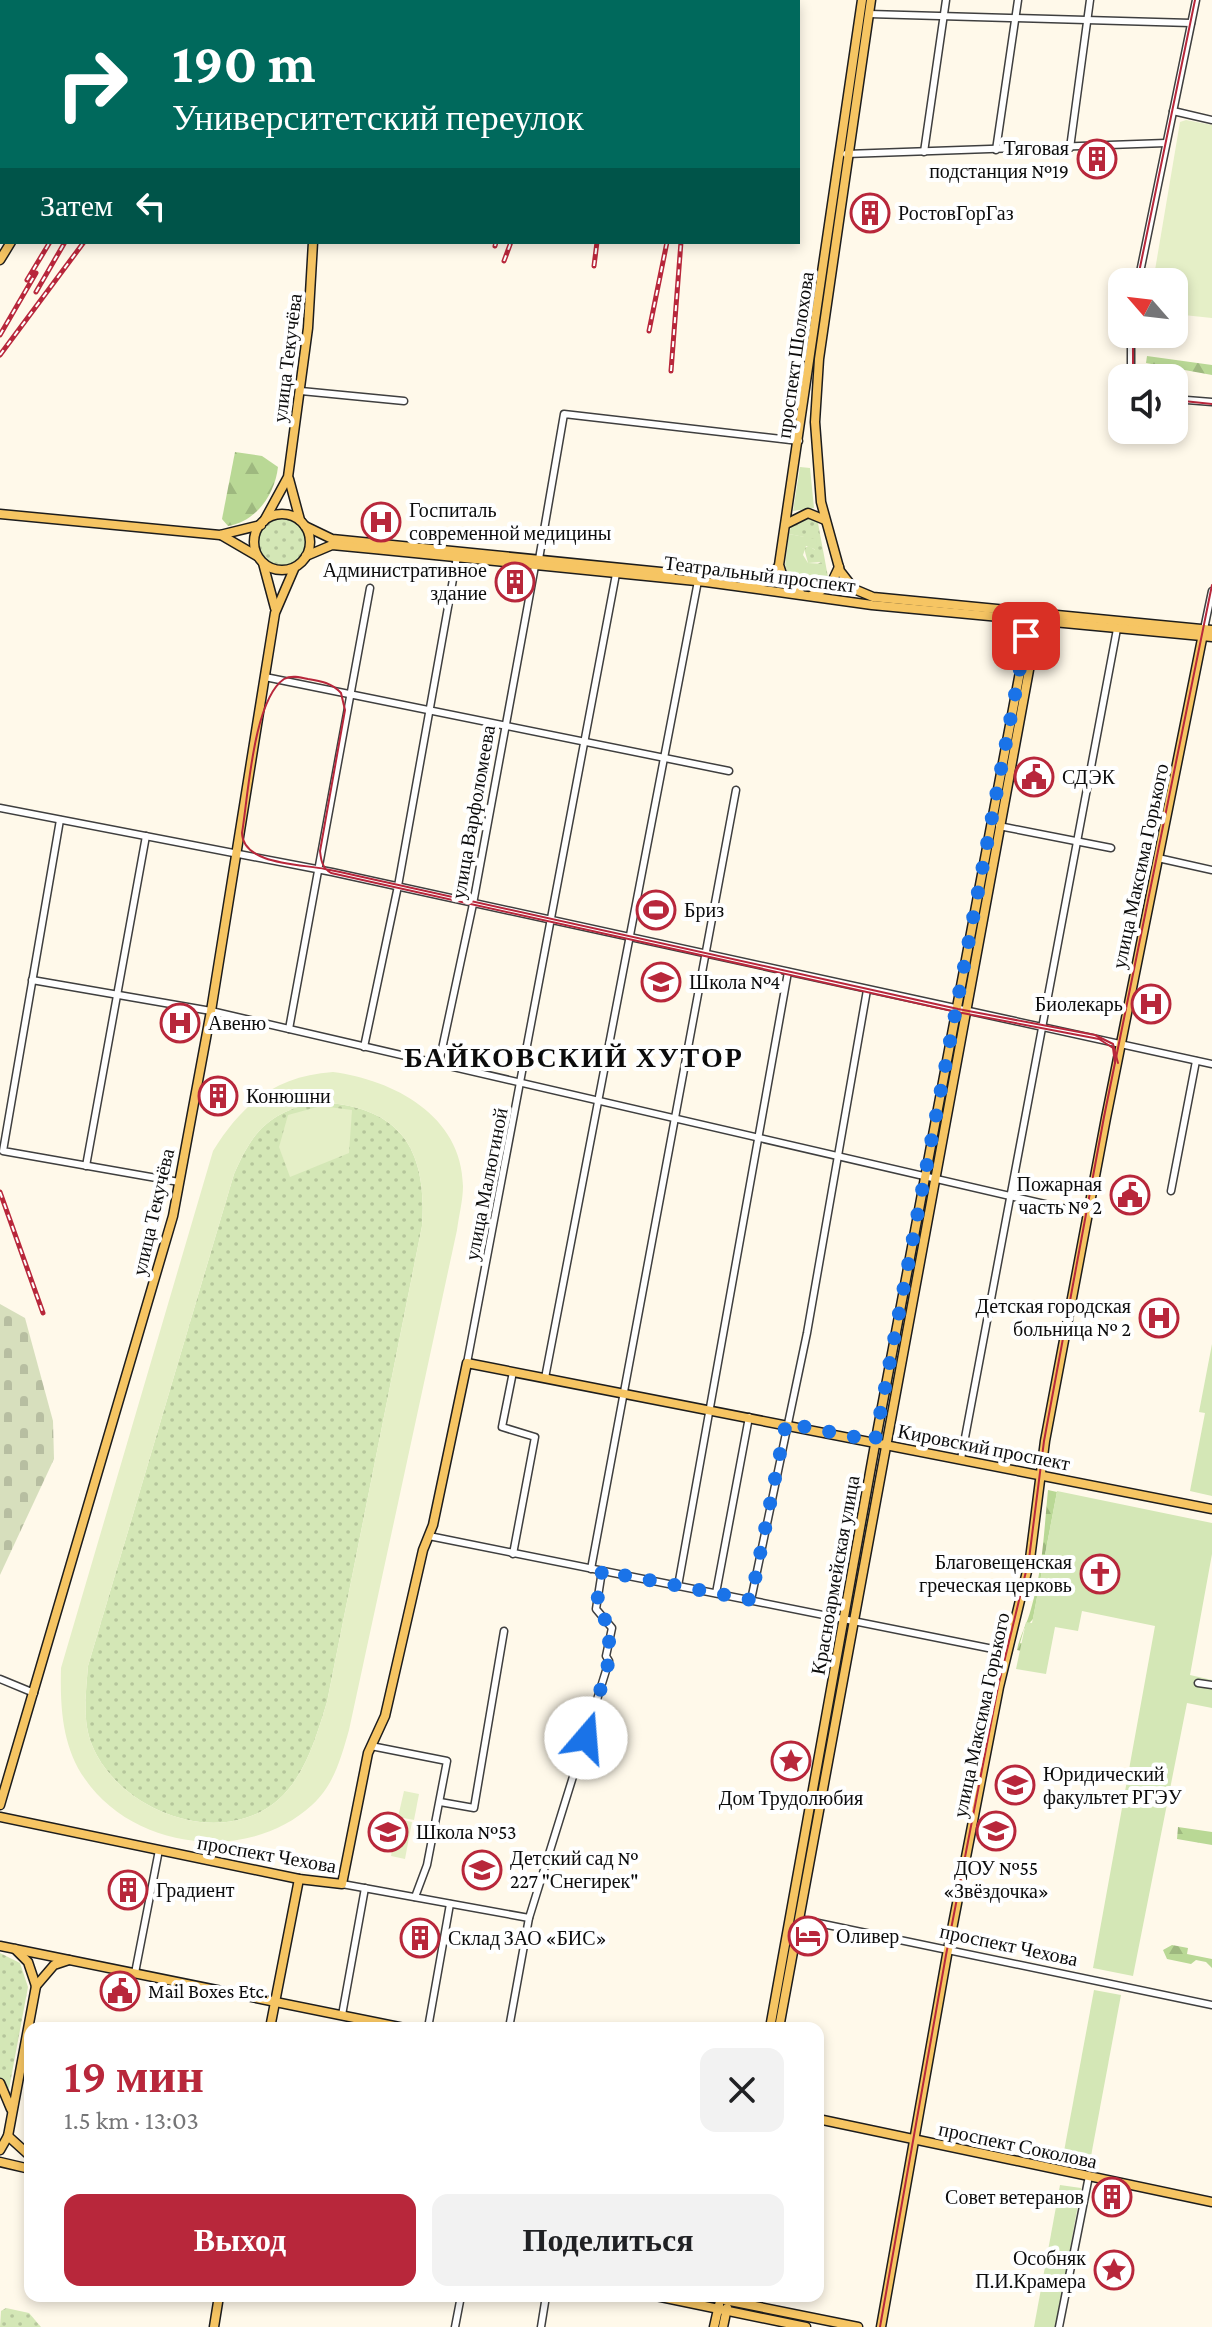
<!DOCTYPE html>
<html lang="ru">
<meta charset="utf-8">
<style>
:root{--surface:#fff;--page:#f2f2f2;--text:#202124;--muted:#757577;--accent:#b8273b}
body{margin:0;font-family:"Crimson Pro",serif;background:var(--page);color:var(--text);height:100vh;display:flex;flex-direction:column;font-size:30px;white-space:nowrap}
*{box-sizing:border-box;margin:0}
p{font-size:26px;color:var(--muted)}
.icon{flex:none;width:44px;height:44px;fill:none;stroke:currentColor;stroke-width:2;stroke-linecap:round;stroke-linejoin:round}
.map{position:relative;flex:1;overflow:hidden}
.sheet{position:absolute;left:24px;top:2022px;width:800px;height:280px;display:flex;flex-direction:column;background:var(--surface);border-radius:16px;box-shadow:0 4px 12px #0003}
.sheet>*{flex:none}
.guide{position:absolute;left:0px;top:0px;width:800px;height:244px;box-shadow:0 4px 12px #0003;background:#00695c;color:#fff;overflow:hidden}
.needle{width:52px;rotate:298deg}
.controls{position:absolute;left:1108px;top:268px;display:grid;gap:16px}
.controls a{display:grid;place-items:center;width:80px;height:80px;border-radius:16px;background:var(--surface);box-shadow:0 4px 12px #0003;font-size:40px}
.pin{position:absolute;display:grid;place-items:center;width:68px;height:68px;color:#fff;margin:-34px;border-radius:16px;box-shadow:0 4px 12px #0006}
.me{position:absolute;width:88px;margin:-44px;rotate:18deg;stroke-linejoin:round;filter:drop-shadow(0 0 6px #0008)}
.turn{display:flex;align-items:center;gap:28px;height:168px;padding:0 40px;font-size:36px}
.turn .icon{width:104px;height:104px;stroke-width:2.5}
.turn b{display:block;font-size:56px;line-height:68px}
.then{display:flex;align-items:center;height:76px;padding:0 40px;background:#0003;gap:16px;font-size:30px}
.round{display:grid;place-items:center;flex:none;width:84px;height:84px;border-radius:16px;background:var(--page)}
.head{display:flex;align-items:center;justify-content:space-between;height:136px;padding:0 40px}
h1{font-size:48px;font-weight:600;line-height:60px;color:var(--accent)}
.primary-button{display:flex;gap:16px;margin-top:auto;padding:16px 40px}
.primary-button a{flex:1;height:92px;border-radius:16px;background:var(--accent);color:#fff;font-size:32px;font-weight:600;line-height:92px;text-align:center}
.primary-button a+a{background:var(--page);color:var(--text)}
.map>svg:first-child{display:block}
.grass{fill:url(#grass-dots)}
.forest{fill:url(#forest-firs)}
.cemetery{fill:url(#cemetery-stones)}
.park{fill:#d4e7b6}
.pitch{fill:#e5efc7;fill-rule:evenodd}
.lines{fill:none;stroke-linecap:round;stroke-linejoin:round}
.minor-casing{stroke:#3f3f3f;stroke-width:9}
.major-casing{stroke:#1d1d1d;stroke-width:11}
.minor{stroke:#fff;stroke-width:6}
.major{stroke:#f6c563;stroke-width:8}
.tram{stroke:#b8273b;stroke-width:2}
.rail-casing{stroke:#b8273b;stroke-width:5}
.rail{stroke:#fff;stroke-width:2;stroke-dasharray:6;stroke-linecap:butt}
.route{stroke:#1a73e8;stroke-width:14;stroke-dasharray:0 25.2}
.labels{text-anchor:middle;stroke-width:8;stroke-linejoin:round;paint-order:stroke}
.poi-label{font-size:20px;fill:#0c0c0c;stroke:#fff;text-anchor:start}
.street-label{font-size:20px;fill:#0c0c0c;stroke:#fff}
.district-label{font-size:28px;font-weight:bold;letter-spacing:2px;fill:#0c0c0c;stroke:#fff}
</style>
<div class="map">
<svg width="1212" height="2327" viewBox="0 0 1212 2327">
<defs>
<pattern id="grass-dots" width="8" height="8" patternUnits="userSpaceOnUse" patternTransform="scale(2)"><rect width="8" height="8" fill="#d4e7b6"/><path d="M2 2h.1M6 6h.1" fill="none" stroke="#b5c59b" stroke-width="1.8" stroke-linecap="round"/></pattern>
<pattern id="forest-firs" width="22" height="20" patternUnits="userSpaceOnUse" patternTransform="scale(2)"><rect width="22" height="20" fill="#b9d895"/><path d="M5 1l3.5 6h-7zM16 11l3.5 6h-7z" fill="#9eb87f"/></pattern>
<pattern id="cemetery-stones" width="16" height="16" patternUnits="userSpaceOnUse" patternTransform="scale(2)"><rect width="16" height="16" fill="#d7dfbd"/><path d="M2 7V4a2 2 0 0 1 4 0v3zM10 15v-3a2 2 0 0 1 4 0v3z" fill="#b7bea1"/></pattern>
</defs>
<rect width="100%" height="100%" fill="#fff9ea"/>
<g class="grass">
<path d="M808,517L818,523L828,577L821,584C805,585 789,583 785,565L795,577L821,562L808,563L804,548L809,546L815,550L804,537L789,534L792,523Z"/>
<circle cx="281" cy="542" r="24"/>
<path d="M313,1102C397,1104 428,1145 422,1226L327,1702C316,1737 306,1775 278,1800C220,1850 119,1811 92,1745C82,1721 86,1691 88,1666L234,1174C253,1131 267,1115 313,1102Z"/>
<polygon points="0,1953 20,1963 28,1987 9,2089 0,2078"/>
<polygon points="6,2308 29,2313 41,2327 0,2327 1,2311"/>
</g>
<g class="forest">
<polygon points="1147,356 1212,365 1212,375 1146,363"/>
<path d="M235,452L262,456L278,467C275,494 256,522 228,526L222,519Z"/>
<path d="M1048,1490L1057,1492L1033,1619L1024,1629L1020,1643L1027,1645L1026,1652L1017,1650C1020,1635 1027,1624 1031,1609C1043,1568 1044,1530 1048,1490Z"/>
<polygon points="1178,1827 1212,1832 1212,1845 1177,1839"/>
<polygon points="1172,1945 1188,1948 1187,1954 1212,1959 1212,1968 1206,1962 1196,1960 1191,1964 1167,1959 1163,1950"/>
</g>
<polygon class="cemetery" points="0,1304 25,1318 53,1421 54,1459 0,1575"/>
<g class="park">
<polygon points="800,467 810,468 814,508 793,511"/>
<path d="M789,534L816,539L817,550L806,546L803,555L808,563L825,564L820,576C804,580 794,579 785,565Z"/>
<polygon points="1212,1344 1212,1496 1190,1491 1205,1413 1199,1412"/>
<polygon points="1057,1491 1212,1523 1212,1554 1190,1675 1212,1680 1212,1708 1187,1703 1133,1976 1093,1968 1155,1626 1082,1611 1078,1631 1055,1627 1046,1674 1016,1669 1026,1622 1032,1623"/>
<polygon points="1094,1990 1121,1995 1089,2167 1062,2162"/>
<polygon points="1060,2185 1081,2188 1056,2327 1034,2327"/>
</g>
<g class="pitch">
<polygon points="1186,120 1212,125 1212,318 1174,314 1174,282 1153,282 1180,122"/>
<path d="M333,1072C393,1080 462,1115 463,1186C463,1200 459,1215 457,1230L349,1730C341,1758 334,1785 312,1805C248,1864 134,1850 85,1779C62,1747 60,1706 61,1668L213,1151C243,1103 276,1076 333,1072ZM313,1102C397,1104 428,1145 422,1226L327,1702C316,1737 306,1775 278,1800C220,1850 119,1811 92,1745C82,1721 86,1691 88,1666L234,1174C253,1131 267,1115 313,1102Z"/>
<polygon points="321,1106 352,1110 349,1153 290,1177 279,1147 288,1115"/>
<polygon points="404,1791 419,1794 414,1820 398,1817"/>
<polygon points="398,1819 412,1822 405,1859 391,1856"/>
</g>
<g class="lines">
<defs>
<g id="minor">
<polyline points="48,0 58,2"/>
<polyline points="869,14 1191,23"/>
<polyline points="0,62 2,63"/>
<polyline points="0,106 2,106"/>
<polyline points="1173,111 1212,120"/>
<polyline points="1070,148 1090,0"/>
<polyline points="996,150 1018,0"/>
<polyline points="924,152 946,0"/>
<polyline points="846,154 1166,143"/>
<polyline points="0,173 2,173"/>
<polyline points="0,228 2,228"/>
<polyline points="1138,282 1196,0"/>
<polyline points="1131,378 1131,334"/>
<polyline points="301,391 404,401"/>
<polyline points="1174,399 1212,402"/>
<polyline points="539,559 564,414 799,441"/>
<polyline points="1204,629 1212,591"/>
<polyline points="265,677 729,771"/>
<polyline points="0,808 332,872 1212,1064"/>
<polyline points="60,820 3,1151 179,1182"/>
<polyline points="999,826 1111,848"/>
<polyline points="1158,858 1212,870"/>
<polyline points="32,980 211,1011 1088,1214"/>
<polyline points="289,1029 370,588"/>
<polyline points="364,1047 398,886 457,557"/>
<polyline points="439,1063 473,904 535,566"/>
<polyline points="86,1166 146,836"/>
<polyline points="1171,1191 1196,1061"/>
<polyline points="467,1363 616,574"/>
<polyline points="513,1372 502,1427 535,1437 513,1554"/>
<polyline points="545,1378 698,581"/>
<polyline points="961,1459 1117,629"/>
<polyline points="429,1536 1008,1652"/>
<polyline points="591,1569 736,790"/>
<polyline points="678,1586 788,972"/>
<polyline points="716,1593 749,1417"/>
<polyline points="751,1600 807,1333 867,990"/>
<polyline points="0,1679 34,1693"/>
<polyline points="1198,1683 1212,1685"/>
<polyline points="371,1746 447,1761 427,1865 415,1897"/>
<polyline points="440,1802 474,1808 504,1631"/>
<polyline points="342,1884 529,1918"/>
<polyline points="799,1919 1212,2005"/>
<polyline points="135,1973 159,1850"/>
<polyline points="342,2015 365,1888"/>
<polyline points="428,2028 450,1904"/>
<polyline points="509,2028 529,1918 609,1661 606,1656 612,1628 596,1609 602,1571"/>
<polyline points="455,2327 461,2296"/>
<polyline points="541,2327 546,2296"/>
<polyline points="1059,2327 1089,2176"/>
</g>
<g id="major">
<polyline points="871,0 819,359 815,422 821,502 840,571 854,589 873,597 1212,630"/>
<polyline points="150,2 151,0"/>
<polyline points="381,2 382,0"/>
<polyline points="0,260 11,242"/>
<polyline points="289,479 300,520"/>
<polyline points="0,514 220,535 261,525"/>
<circle cx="282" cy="542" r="28"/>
<polyline points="264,521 288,477 308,328 313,242"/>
<polyline points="786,524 808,513 825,520"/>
<polyline points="305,526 332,539 671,573"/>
<polyline points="221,535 257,556"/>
<polyline points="306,556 332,545 374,549 706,582 872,605 1212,637"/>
<polyline points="263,563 275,608"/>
<polyline points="744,583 764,582 779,566"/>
<polyline points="800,593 784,580 779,565 862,0"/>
<polyline points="812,595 830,586 839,567"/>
<polyline points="0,1805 173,1216 211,1011 275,613 294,569"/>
<polyline points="0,1817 299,1879 342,1884 368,1753 385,1716 423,1550 433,1525 467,1363 1212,1509"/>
<polyline points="0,1946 404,2028"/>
<polyline points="36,1986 54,1965 69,1960"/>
<polyline points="270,2028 299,1879"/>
<polyline points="770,2028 878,1428 1026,640 1024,631 1006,618"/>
<polyline points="779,2028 1038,621 1034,613"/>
<polyline points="0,2083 11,2109"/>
<polyline points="818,2119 1212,2202"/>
<polyline points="8,2136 30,2156"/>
<polyline points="0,2150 8,2136 36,1986 28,1962 15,1949"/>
<polyline points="0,2162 30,2169"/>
<polyline points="656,2296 806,2327"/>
<polyline points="705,2296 858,2327"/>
<polyline points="214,2327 219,2296"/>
<polyline points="714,2327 719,2305"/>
<polyline points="723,2327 727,2308"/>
<polyline points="881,2327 947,1955 999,1687 1030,1559 1045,1441 1106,1118 1204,629"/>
</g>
</defs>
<use href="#minor" class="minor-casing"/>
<use href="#major" class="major-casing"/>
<use href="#minor" class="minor"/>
<use href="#major" class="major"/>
<g class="tram">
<polyline points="1137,282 1195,0"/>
<polyline points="1133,378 1133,334"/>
<polyline points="1174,400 1212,404"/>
<path d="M1115,1063L1113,1048L1099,1039L957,1012L331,873C322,868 321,860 320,851L345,710L341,693C332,683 321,681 308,679C300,677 291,675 284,679C253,700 248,798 242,833C243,865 301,864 325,869L340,872L958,1009L1095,1035L1113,1044L1118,1063"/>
<polyline points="880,2327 946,1955 998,1687 1029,1559 1044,1441 1104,1117 1212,585"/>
</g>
<defs>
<g id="rail">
<polyline points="781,0 782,2"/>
<polyline points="178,2 179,0"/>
<polyline points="203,2 204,0"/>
<polyline points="221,2 222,0"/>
<polyline points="234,2 236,0"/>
<polyline points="253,2 254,0"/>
<polyline points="271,2 272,0"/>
<polyline points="293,2 294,0"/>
<polyline points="607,2 608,0"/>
<polyline points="631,2 631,0"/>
<polyline points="699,2 700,0"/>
<polyline points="713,2 713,0"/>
<polyline points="495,246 496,242"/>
<polyline points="504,261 511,242"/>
<polyline points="594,266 597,242"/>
<polyline points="27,280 50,242"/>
<polyline points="36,292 65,242"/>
<polyline points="649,331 667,242"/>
<polyline points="0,335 36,273"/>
<polyline points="0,355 84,242"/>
<polyline points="671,371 681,242"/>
<polyline points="0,1192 43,1313"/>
</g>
</defs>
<use href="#rail" class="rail-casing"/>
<use href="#rail" class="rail"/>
</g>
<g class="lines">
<polyline class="route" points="586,1738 609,1661 606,1656 612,1628 596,1609 602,1571 751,1600 786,1423 875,1441 1026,636"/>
</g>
<defs>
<symbol id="building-ring" viewBox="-11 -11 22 22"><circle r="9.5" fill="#fff" stroke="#b8273b" stroke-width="1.5"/><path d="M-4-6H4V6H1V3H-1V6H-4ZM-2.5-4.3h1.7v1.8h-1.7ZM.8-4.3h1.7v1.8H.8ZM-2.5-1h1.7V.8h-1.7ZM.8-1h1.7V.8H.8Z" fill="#b8273b"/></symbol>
<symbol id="hospital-ring" viewBox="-11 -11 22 22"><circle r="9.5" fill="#fff" stroke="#b8273b" stroke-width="1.5"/><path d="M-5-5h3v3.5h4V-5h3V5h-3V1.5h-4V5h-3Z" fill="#b8273b"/></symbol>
<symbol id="civic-ring" viewBox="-11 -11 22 22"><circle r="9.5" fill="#fff" stroke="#b8273b" stroke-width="1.5"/><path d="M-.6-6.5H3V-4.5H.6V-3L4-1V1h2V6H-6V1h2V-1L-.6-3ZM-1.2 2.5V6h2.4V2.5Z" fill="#b8273b"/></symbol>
<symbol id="stadium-ring" viewBox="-11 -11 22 22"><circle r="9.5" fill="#fff" stroke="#b8273b" stroke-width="1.5"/><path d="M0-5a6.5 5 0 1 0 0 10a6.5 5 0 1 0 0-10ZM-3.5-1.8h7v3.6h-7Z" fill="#b8273b"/></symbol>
<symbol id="school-ring" viewBox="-11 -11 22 22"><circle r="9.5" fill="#fff" stroke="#b8273b" stroke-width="1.5"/><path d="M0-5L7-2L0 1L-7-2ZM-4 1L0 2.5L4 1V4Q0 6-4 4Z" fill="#b8273b"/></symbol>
<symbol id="church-ring" viewBox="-11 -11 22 22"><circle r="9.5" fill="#fff" stroke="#b8273b" stroke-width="1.5"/><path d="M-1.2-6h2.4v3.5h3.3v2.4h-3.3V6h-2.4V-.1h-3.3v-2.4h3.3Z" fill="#b8273b"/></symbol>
<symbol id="sight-ring" viewBox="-11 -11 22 22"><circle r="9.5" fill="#fff" stroke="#b8273b" stroke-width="1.5"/><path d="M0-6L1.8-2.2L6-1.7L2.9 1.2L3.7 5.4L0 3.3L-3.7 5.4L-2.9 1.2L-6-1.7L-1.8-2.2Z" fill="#b8273b"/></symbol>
<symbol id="university-ring" viewBox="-11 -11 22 22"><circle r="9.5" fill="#fff" stroke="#b8273b" stroke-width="1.5"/><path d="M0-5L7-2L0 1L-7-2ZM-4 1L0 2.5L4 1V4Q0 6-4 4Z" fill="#b8273b"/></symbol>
<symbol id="hotel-ring" viewBox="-11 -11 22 22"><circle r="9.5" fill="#fff" stroke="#b8273b" stroke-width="1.5"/><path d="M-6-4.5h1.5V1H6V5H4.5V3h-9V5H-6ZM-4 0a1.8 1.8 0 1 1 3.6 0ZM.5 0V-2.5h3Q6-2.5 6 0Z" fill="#b8273b"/></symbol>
</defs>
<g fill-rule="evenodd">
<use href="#building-ring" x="1075" y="137" width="44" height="44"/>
<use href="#building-ring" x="848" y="191" width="44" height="44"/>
<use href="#hospital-ring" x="359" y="500" width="44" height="44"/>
<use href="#building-ring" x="493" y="560" width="44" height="44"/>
<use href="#civic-ring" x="1012" y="755" width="44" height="44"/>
<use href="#stadium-ring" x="634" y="888" width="44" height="44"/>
<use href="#school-ring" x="639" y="960" width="44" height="44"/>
<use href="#hospital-ring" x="1129" y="982" width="44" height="44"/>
<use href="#hospital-ring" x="158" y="1001" width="44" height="44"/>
<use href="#building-ring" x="196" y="1074" width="44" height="44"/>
<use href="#civic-ring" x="1108" y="1173" width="44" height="44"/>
<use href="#hospital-ring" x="1137" y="1296" width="44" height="44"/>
<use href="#church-ring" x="1078" y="1552" width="44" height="44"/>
<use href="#sight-ring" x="769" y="1739" width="44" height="44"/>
<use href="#university-ring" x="993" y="1763" width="44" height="44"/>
<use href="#school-ring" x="974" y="1809" width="44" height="44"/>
<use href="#school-ring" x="366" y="1810" width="44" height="44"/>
<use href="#school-ring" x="460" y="1848" width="44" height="44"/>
<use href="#building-ring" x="106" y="1868" width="44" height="44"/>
<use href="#hotel-ring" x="786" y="1914" width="44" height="44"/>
<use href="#building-ring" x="398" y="1916" width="44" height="44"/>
<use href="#civic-ring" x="98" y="1969" width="44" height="44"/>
<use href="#building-ring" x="1090" y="2175" width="44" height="44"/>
<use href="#sight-ring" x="1092" y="2248" width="44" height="44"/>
</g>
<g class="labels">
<g class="poi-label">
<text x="1069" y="155" text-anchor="end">Тяговая<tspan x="1069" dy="23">подстанция №19</tspan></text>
<text x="898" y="220">РостовГорГаз</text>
<text x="409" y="517">Госпиталь<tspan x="409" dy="23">современной медицины</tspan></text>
<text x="487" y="577" text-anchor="end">Административное<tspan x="487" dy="23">здание</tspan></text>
<text x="1062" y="784">СДЭК</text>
<text x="684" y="917">Бриз</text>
<text x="689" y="989">Школа №4</text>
<text x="1123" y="1011" text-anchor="end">Биолекарь</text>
<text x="208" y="1030">Авеню</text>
<text x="246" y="1103">Конюшни</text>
<text x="1102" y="1191" text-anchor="end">Пожарная<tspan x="1102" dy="23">часть № 2</tspan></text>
<text x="1131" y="1313" text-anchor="end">Детская городская<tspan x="1131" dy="23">больница № 2</tspan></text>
<text x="1072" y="1569" text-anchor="end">Благовещенская<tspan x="1072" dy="23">греческая церковь</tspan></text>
<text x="1043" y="1781">Юридический<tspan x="1043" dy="23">факультет РГЭУ</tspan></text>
<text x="791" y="1805" text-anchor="middle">Дом Трудолюбия</text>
<text x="416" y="1839">Школа №53</text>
<text x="510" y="1865">Детский сад №<tspan x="510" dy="23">227 "Снегирек"</tspan></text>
<text x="996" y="1875" text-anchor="middle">ДОУ №55<tspan x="996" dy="23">«Звёздочка»</tspan></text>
<text x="156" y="1897">Градиент</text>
<text x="836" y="1943">Оливер</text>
<text x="448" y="1945">Склад ЗАО «БИС»</text>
<text x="148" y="1998">Mail Boxes Etc.</text>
<text x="1084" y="2204" text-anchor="end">Совет ветеранов</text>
<text x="1086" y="2265" text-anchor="end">Особняк<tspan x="1086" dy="23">П.И.Крамера</tspan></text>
</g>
<g class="street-label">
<text transform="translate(795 355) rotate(-82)" y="7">проспект Шолохова</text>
<text transform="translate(287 358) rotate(-83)" y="7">улица Текучёва</text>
<text transform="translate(760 574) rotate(7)" y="7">Театральный проспект</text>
<text transform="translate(473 812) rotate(-80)" y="7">улица Варфоломеева</text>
<text transform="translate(1140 866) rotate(-78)" y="7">улица Максима Горького</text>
<text transform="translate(486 1184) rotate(-79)" y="7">улица Малюгиной</text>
<text transform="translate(153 1212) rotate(-77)" y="7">улица Текучёва</text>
<text transform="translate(984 1447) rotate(11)" y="7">Кировский проспект</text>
<text transform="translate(835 1575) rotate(-80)" y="7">Красноармейская улица</text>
<text transform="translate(981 1715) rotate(-78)" y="7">улица Максима Горького</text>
<text transform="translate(267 1854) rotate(10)" y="7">проспект Чехова</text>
<text transform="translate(1009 1945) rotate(12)" y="7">проспект Чехова</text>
<text transform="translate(1018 2145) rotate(12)" y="7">проспект Соколова</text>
</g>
<g class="district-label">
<text x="574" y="1067">БАЙКОВСКИЙ ХУТОР</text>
</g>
</g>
</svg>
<div class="controls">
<a><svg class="needle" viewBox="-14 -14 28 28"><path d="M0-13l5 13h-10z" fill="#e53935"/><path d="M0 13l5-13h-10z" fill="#757577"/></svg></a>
<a><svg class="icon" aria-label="sound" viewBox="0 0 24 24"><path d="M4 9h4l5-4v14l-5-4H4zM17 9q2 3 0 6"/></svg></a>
</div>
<div class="pin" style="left:1026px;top:636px;background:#d93025"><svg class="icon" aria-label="arrive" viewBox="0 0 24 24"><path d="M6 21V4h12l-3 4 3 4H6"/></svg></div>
<svg class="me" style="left:586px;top:1738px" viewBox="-20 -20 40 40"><circle r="19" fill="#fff"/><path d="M0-13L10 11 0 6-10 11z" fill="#1a73e8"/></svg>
<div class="guide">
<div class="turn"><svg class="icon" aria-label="right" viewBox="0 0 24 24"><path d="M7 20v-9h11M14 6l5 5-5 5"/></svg><div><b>190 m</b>Университетский переулок</div></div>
<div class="then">Затем<svg class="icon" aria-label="left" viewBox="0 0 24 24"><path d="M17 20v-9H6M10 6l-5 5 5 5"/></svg></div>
</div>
<section class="sheet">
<div class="head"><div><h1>19 мин</h1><p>1.5 km · 13:03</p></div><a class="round"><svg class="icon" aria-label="close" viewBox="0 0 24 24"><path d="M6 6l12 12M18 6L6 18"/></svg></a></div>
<div class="primary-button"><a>Выход</a><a>Поделиться</a></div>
</section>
</div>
